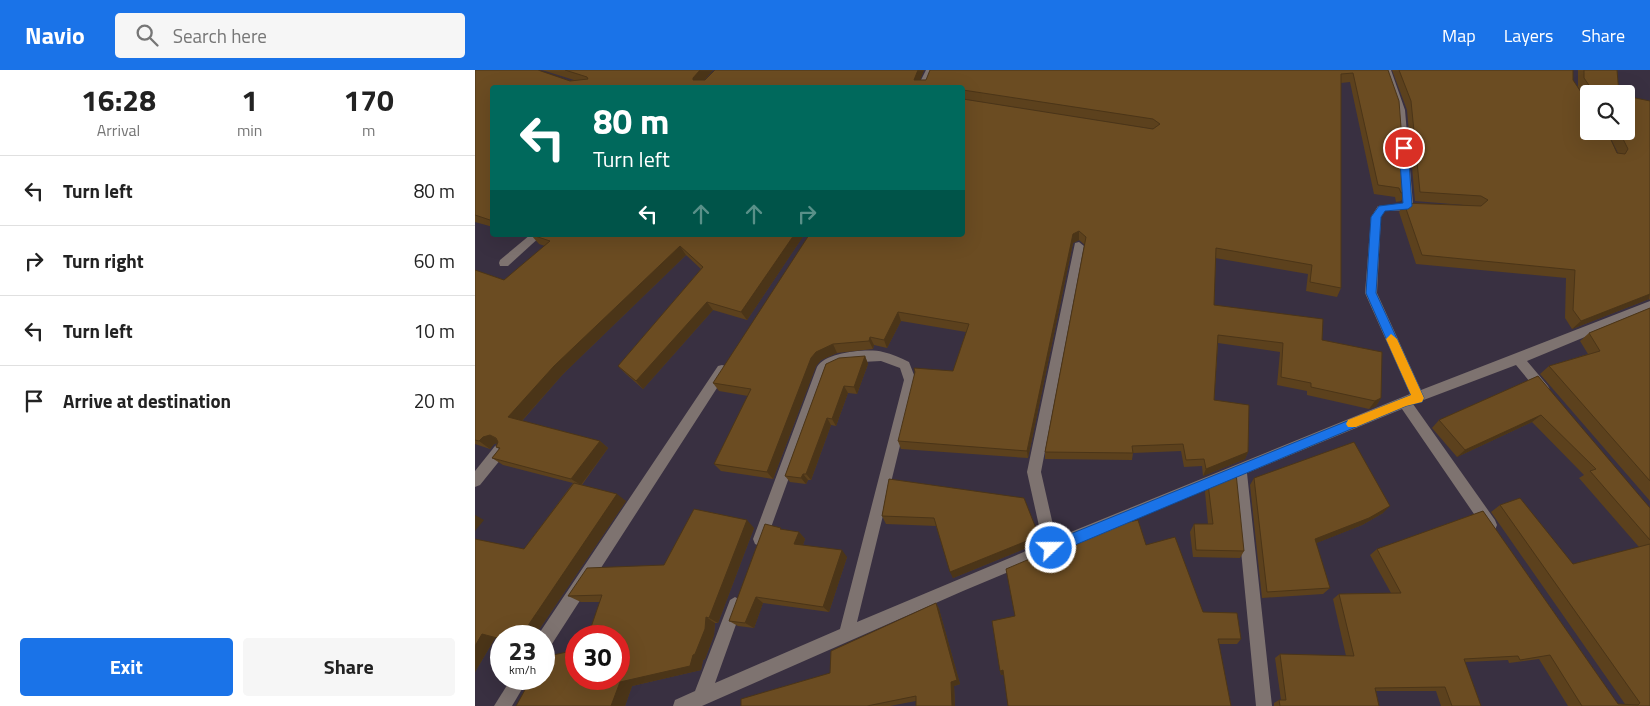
<!DOCTYPE html>
<style>
:root{--surface:#fff;--page:#f6f6f6;--text:#222;--muted:#767676;--line:#e0e0e0;--accent:#1a73e8}
body{margin:0;font-family:"Titillium Web",sans-serif;background:var(--page);color:var(--text);height:100vh;display:flex;flex-direction:column;font-size:19px;white-space:nowrap}
*{box-sizing:border-box;margin:0}
p{font-size:16px;color:var(--muted)}
.icon{flex:none;width:28px;height:28px;fill:none;stroke:currentColor;stroke-width:2;stroke-linecap:round;stroke-linejoin:round}
.map{position:relative;flex:1;overflow:hidden}
.sheet{display:flex;flex-direction:column;background:var(--surface);width:475px}
.sheet>*{flex:none}
.top-card{position:absolute;left:15px;top:15px;width:475px;height:152px;border-radius:5px;box-shadow:0 5px 20px #0002;background:#00695c;color:#fff;overflow:hidden}
.fabs{position:absolute;left:1105px;top:15px;display:grid;gap:10px}
.fabs a{display:grid;place-items:center;width:55px;height:55px;border-radius:5px;background:var(--surface);box-shadow:0 5px 20px #0002;font-size:25px}
.speed{position:absolute;left:15px;top:555px;display:flex;gap:10px;font-size:25px;font-weight:700;text-align:center}
.speed>*{display:grid;place-content:center;width:65px;height:65px;border-radius:50%;background:var(--surface);box-shadow:0 5px 20px #0002;line-height:1}
.speed small{font-size:12px;font-weight:400}
.speed .limit{border:8px solid #d22;background:#fff;color:#111}
.pin{position:absolute;display:grid;place-items:center;width:42px;height:42px;color:#fff;margin:-21px;border:2px solid #fff;border-radius:50%;box-shadow:0 1px 5px #0007}
.me{position:absolute;width:55px;margin:-28px;rotate:68deg;stroke-linejoin:round;filter:drop-shadow(0 0 4px #0008)}
.turn{display:flex;align-items:center;gap:18px;height:105px;padding:0 20px;font-size:22px}
.turn .icon{width:65px;height:65px;stroke-width:2.5}
.turn b{display:block;font-size:35px;line-height:42px}
.lanes{display:flex;align-items:center;height:48px;padding:0 20px;background:#0003;justify-content:center;gap:25px;direction:ltr}
.lanes .off{opacity:.35}
.eta{display:flex;justify-content:space-evenly;align-items:center;height:85px;text-align:center}
.eta b{font-size:30px;font-weight:700;line-height:35px}
.button{display:flex;gap:10px;margin-top:auto;padding:10px 20px}
.button a{flex:1;height:58px;border-radius:5px;background:var(--accent);color:#fff;font-size:20px;font-weight:700;line-height:58px;text-align:center}
.button a+a{background:var(--page);color:var(--text)}
ul{padding:0;list-style:none}
li{display:flex;align-items:center;gap:15px;height:70px;padding:0 20px;border-top:1px solid var(--line)}
li div{flex:1}
li b{display:block;font-size:19px}
li em{font-style:normal}
header{display:flex;align-items:center;gap:30px;box-sizing:border-box;height:70px;padding:0 25px;background:var(--accent);color:#fff}
header strong{font-size:24px}
nav{display:flex;gap:28px;margin-inline-start:auto;font-size:18px}
.search{width:350px;height:45px;background:var(--page);display:flex;align-items:center;gap:12px;box-sizing:border-box;padding:0 18px;border-radius:5px;color:var(--muted);font-size:19px}
main{display:flex;flex:1;min-height:0}
.map>svg:first-child{display:block}
.lines{fill:none;stroke-linecap:round;stroke-linejoin:round}
.minor{fill:#7e7370;fill-rule:evenodd}
.wall{fill:#5c411d}
.shaded-wall{fill:#4b3518}
.building{fill:#6b4c22;stroke:#4b3518}
.route{fill:#1a73e8;stroke:#114b97}
.slow{fill:#f59e0b}
</style>
<header>
<strong>Navio</strong>
<div class="search"><svg class="icon" aria-label="search" viewBox="0 0 24 24"><circle cx="10" cy="10" r="6"/><path d="M15 15l6 6"/></svg>Search here</div>
<nav><a>Map</a><a>Layers</a><a>Share</a></nav>
</header>
<main>
<section class="sheet">
<div class="eta">
<div><b>16:28</b><p>Arrival</p></div>
<div><b>1</b><p>min</p></div>
<div><b>170</b><p>m</p></div>
</div>
<ul>
<li><svg class="icon" aria-label="left" viewBox="0 0 24 24"><path d="M17 20v-9H6M10 6l-5 5 5 5"/></svg><div><b>Turn left</b></div><em>80 m</em></li>
<li><svg class="icon" aria-label="right" viewBox="0 0 24 24"><path d="M7 20v-9h11M14 6l5 5-5 5"/></svg><div><b>Turn right</b></div><em>60 m</em></li>
<li><svg class="icon" aria-label="left" viewBox="0 0 24 24"><path d="M17 20v-9H6M10 6l-5 5 5 5"/></svg><div><b>Turn left</b></div><em>10 m</em></li>
<li><svg class="icon" aria-label="arrive" viewBox="0 0 24 24"><path d="M6 21V4h12l-3 4 3 4H6"/></svg><div><b>Arrive at destination</b></div><em>20 m</em></li>
</ul>
<div class="button"><a>Exit</a><a>Share</a></div>
</section>
<div class="map">
<svg width="1175" height="636" viewBox="0 0 1175 636">
<rect width="100%" height="100%" fill="#393041"/>
<g class="lines">
<g class="minor">
<polygon points="451,0 459,0 451,18 442,18"/>
<path d="M908,0H916L930,40L938,134L947,135L948,137L943,140L910,141L906,147L902,223L946,320L1175,231V240L1052,291L1073,316L1075,320L1073,324L1069,325L1065,324L1041,295L938,334L1020,450L1022,455L1020,460L1015,462L1010,460L927,339L772,403L797,636H781L759,408L488,521L227,636H198L200,630L220,621L255,530L260,527L265,530L268,535L240,613L365,559L429,310L425,298L406,291L367,293L353,300L290,474L285,476L280,474L278,469L342,297C350,282 394,278 408,282C417,284 426,288 434,292L441,310L382,552L568,474L552,402L600,173L604,172L609,176L566,402L581,468L935,324L890,223L896,147L903,136L928,134L922,40Z"/>
<polygon points="55,165 67,165 33,196 25,196 24,193 25,190"/>
<polygon points="247,295 251,296 253,300 251,304 75,577 69,579 69,566 63,565 243,296"/>
<polygon points="25,374 30,376 32,380 30,384 5,415 0,417 0,401 20,376"/>
<polygon points="36,609 53,609 37,636 19,636"/>
</g>
</g>
<g class="wall">
<polygon points="0,0 95,11 99,10 67,0 238,0 229,10 230,10 240,0 449,0 445,10 913,0 931,122 926,131 921,132 920,127 899,124 875,12 866,13 866,218 862,227 831,221 833,204 740,188 739,235 847,270 906,328 901,336 894,339 832,325 832,321 802,315 805,282 743,273 739,330 773,382 770,389 728,406 727,396 709,397 706,381 658,383 657,390 570,389 570,382 610,175 604,170 598,173 553,388 426,379 423,371 478,301 491,262 426,251 412,278 399,275 398,279 362,283 346,290 341,296 298,409 246,401 239,394 273,326 244,321 238,313 678,59 488,29 488,18 18,18 18,157 0,152"/>
<polygon points="917,0 1098,0 1098,10 1142,83 1143,83 1132,61 1151,61 1175,31 1175,230 1174,229 1097,259 1090,248 1091,208 941,194 924,142 929,133 1001,136 940,131 932,40"/>
<polygon points="1103,0 1142,0 1144,24 1114,24 1114,33 1103,17"/>
<polygon points="56,165 329,165 272,250 238,240 168,319 151,304 143,296 226,199 211,185 88,304 47,351 125,371 133,378 107,415 151,431 61,564 62,566 26,566 26,570 20,568 0,602 0,469 49,479 98,413 28,395 17,388 24,379 21,377 22,373 19,374 15,379 0,374 0,200 29,210 70,176 64,174"/>
<polygon points="1175,238 1175,431 1065,304 1074,296 1113,284 1105,271 1114,263"/>
<polygon points="390,286 393,294 382,324 373,323 361,356 356,355 336,410 333,410 331,414 315,412 310,406 351,294"/>
<polygon points="1063,306 1175,438 1175,636 1093,636 1064,589 1034,593 1033,590 990,592 1006,636 966,636 961,621 901,621 904,636 799,636 799,633 804,630 806,630 800,588 805,584 871,586 858,529 864,524 916,523 895,485 902,479 1008,441 1143,634 1150,634 1016,442 1025,435 1098,494 1164,477 1104,408 1109,405 1057,352 982,387 957,358 964,350"/>
<polygon points="779,408 908,443 887,455 841,473 855,518 848,524 787,528 775,415"/>
<polygon points="414,409 564,473 478,508 461,456 411,454 407,446"/>
<polygon points="733,414 769,481 765,488 718,487 715,462 719,454 733,454 730,422"/>
<polygon points="279,458 243,553 240,553 239,565 230,589 228,590 226,600 157,616 150,636 41,636 101,609 125,532 106,532 93,526 189,495"/>
<polygon points="308,460 324,462 330,469 328,475 372,487 354,542 288,533 279,558 263,556 254,551"/>
<polygon points="671,475 728,542 766,569 762,574 744,574 526,605 525,601 540,546"/>
<polygon points="461,533 464,539 485,614 479,616 480,636 441,636 441,631 415,636 266,636 355,603"/>
</g>
<g class="shaded-wall">
<polygon points="225,0 238,0 223,17 218,10 218,8"/>
<polygon points="443,0 449,0 442,18 439,10"/>
<polygon points="604,161 604,170 598,173 553,388 552,381 598,164"/>
<polygon points="319,165 329,165 272,250 266,242"/>
<polygon points="205,176 211,185 88,304 43,355 33,347 79,296"/>
<polygon points="1175,224 1174,229 1097,259 1106,251"/>
<polygon points="232,232 238,240 168,319 161,311"/>
<polygon points="423,242 426,251 412,278 409,270"/>
<polygon points="395,267 399,275 398,279 394,271"/>
<polygon points="358,274 362,283 346,290 341,296 298,409 292,402 336,288 341,282"/>
<polygon points="390,286 393,294 382,324 379,317"/>
<polygon points="369,316 373,323 361,356 357,349"/>
<polygon points="906,328 901,336 894,339 900,331"/>
<polygon points="1066,345 1057,352 982,387 990,380"/>
<polygon points="352,348 356,355 336,410 331,404"/>
<polygon points="15,365 26,372 19,374 15,379 4,371 8,367"/>
<polygon points="125,371 133,378 106,415 96,409"/>
<polygon points="773,382 770,389 728,406 731,399"/>
<polygon points="328,404 333,410 331,414 326,408"/>
<polygon points="142,424 151,431 61,564 62,566 63,566 53,566 50,562 50,560"/>
<polygon points="915,436 908,443 887,455 834,476 840,469"/>
<polygon points="0,445 9,450 0,461"/>
<polygon points="272,450 279,458 243,553 234,548"/>
<polygon points="324,462 330,469 326,481 319,474"/>
<polygon points="564,466 564,473 478,508 475,502"/>
<polygon points="367,480 372,487 354,542 348,537"/>
<polygon points="281,527 288,533 279,558 270,553"/>
<polygon points="461,533 464,539 485,614 479,616 480,636 477,636"/>
<polygon points="231,547 240,553 239,565 230,589 228,590 226,600 157,616 150,636 136,636 145,612 218,585"/>
<polygon points="7,564 20,568 0,602 0,576"/>
<polygon points="528,600 530,604 526,605 525,601"/>
</g>
<g class="building">
<polygon points="0,0 63,0 95,11 113,9 112,7 90,0 225,0 218,8 218,10 230,10 240,0 443,0 439,10 451,10 455,0 913,0 924,31 931,122 926,123 924,118 903,115 878,3 866,4 866,218 835,212 837,195 741,178 739,235 848,249 847,270 907,282 906,328 900,331 836,317 836,313 806,307 808,273 743,265 739,330 774,335 773,382 731,399 729,389 711,390 708,374 657,376 658,383 570,382 611,167 604,161 598,164 552,381 423,371 440,302 439,298 478,301 494,254 423,242 409,270 395,267 394,271 358,274 341,282 336,288 292,402 239,394 276,319 238,313 334,165 488,165 488,29 678,59 685,54 678,49 488,20 488,18 18,18 18,151 0,145"/>
<polygon points="924,0 1098,0 1098,10 1114,34 1114,61 1132,61 1142,83 1150,84 1153,79 1144,61 1151,61 1151,26 1175,31 1175,224 1106,251 1098,240 1100,200 947,185 929,133 1006,136 1013,130 1006,126 945,122 936,31"/>
<polygon points="1109,0 1142,0 1144,24 1120,24 1109,8"/>
<polygon points="57,165 319,165 266,242 232,232 161,311 143,296 228,197 205,176 79,296 33,347 125,371 96,409 17,388 25,378 21,377 23,372 21,368 15,365 8,367 4,371 0,370 0,200 29,210 75,171"/>
<polygon points="1175,238 1175,411 1074,296 1125,281 1114,263"/>
<polygon points="390,286 379,317 369,316 357,349 352,348 331,404 328,404 326,408 310,406 351,294 364,288"/>
<polygon points="1063,306 1175,438 1175,470 1115,401 1121,399 1066,345 990,380 964,350"/>
<polygon points="879,372 915,436 894,448 840,469 855,518 792,522 779,408"/>
<polygon points="761,403 769,481 721,480 719,454 738,454 733,414"/>
<polygon points="414,409 549,428 564,466 475,502 459,448 407,446"/>
<polygon points="99,413 142,424 50,560 50,562 55,563 53,566 26,566 26,569 7,564 0,576 0,469 49,479"/>
<polygon points="1045,428 1098,494 1175,474 1175,636 1107,636 1075,585 1045,590 1043,586 989,589 1006,636 977,636 970,617 900,618 904,636 805,636 804,630 811,630 805,584 879,586 864,524 926,523 902,479 1008,441 1143,634 1163,635 1165,633 1025,435"/>
<polygon points="219,439 272,450 234,548 231,547 230,559 220,584 218,585 215,596 145,612 136,636 41,636 56,609 69,609 69,587 101,580 101,609 144,609 144,566 113,566 127,525 93,526 112,498 189,495"/>
<polygon points="663,450 671,475 700,467 728,542 762,543 766,569 743,569 756,636 533,636 528,600 525,601 517,551 540,546 531,499 628,458"/>
<polygon points="290,454 306,458 305,459 324,462 319,474 367,480 348,537 281,527 270,553 254,551"/>
<polygon points="461,533 482,610 476,612 477,636 441,636 441,626 392,636 266,636 266,629 355,603 356,581"/>
</g>
<polygon class="route" points="929,76 933,78 937,136 933,139 910,141 906,147 901,223 949,328 947,332 931,336 581,483 576,485 571,483 569,478 571,474 936,325 891,223 896,147 904,136 928,133 924,78"/>
<polygon class="slow" points="916,264 922,269 949,328 947,332 931,336 881,357 873,357 871,354 873,350 936,325 911,269"/>
</svg>
<div class="fabs">
<a><svg class="icon" aria-label="search" viewBox="0 0 24 24"><circle cx="10" cy="10" r="6"/><path d="M15 15l6 6"/></svg></a>
</div>
<div class="speed"><div>23<small>km/h</small></div><div class="limit">30</div></div>
<div class="pin" style="left:929px;top:78px;background:#d93025"><svg class="icon" aria-label="arrive" viewBox="0 0 24 24"><path d="M6 21V4h12l-3 4 3 4H6"/></svg></div>
<svg class="me" style="left:576px;top:478px" viewBox="-20 -20 40 40"><circle r="17" fill="#1a73e8" stroke="#fff" stroke-width="3"/><path d="M0-11L8 9 0 5-8 9z" fill="#fff"/></svg>
<div class="top-card">
<div class="turn"><svg class="icon" aria-label="left" viewBox="0 0 24 24"><path d="M17 20v-9H6M10 6l-5 5 5 5"/></svg><div><b>80 m</b>Turn left</div></div>
<div class="lanes"><svg class="icon" aria-label="left" viewBox="0 0 24 24"><path d="M17 20v-9H6M10 6l-5 5 5 5"/></svg><svg class="icon off" aria-label="ahead" viewBox="0 0 24 24"><path d="M12 20V5M6 11l6-6 6 6"/></svg><svg class="icon off" aria-label="ahead" viewBox="0 0 24 24"><path d="M12 20V5M6 11l6-6 6 6"/></svg><svg class="icon off" aria-label="right" viewBox="0 0 24 24"><path d="M7 20v-9h11M14 6l5 5-5 5"/></svg></div>
</div>
</div>
</main>
